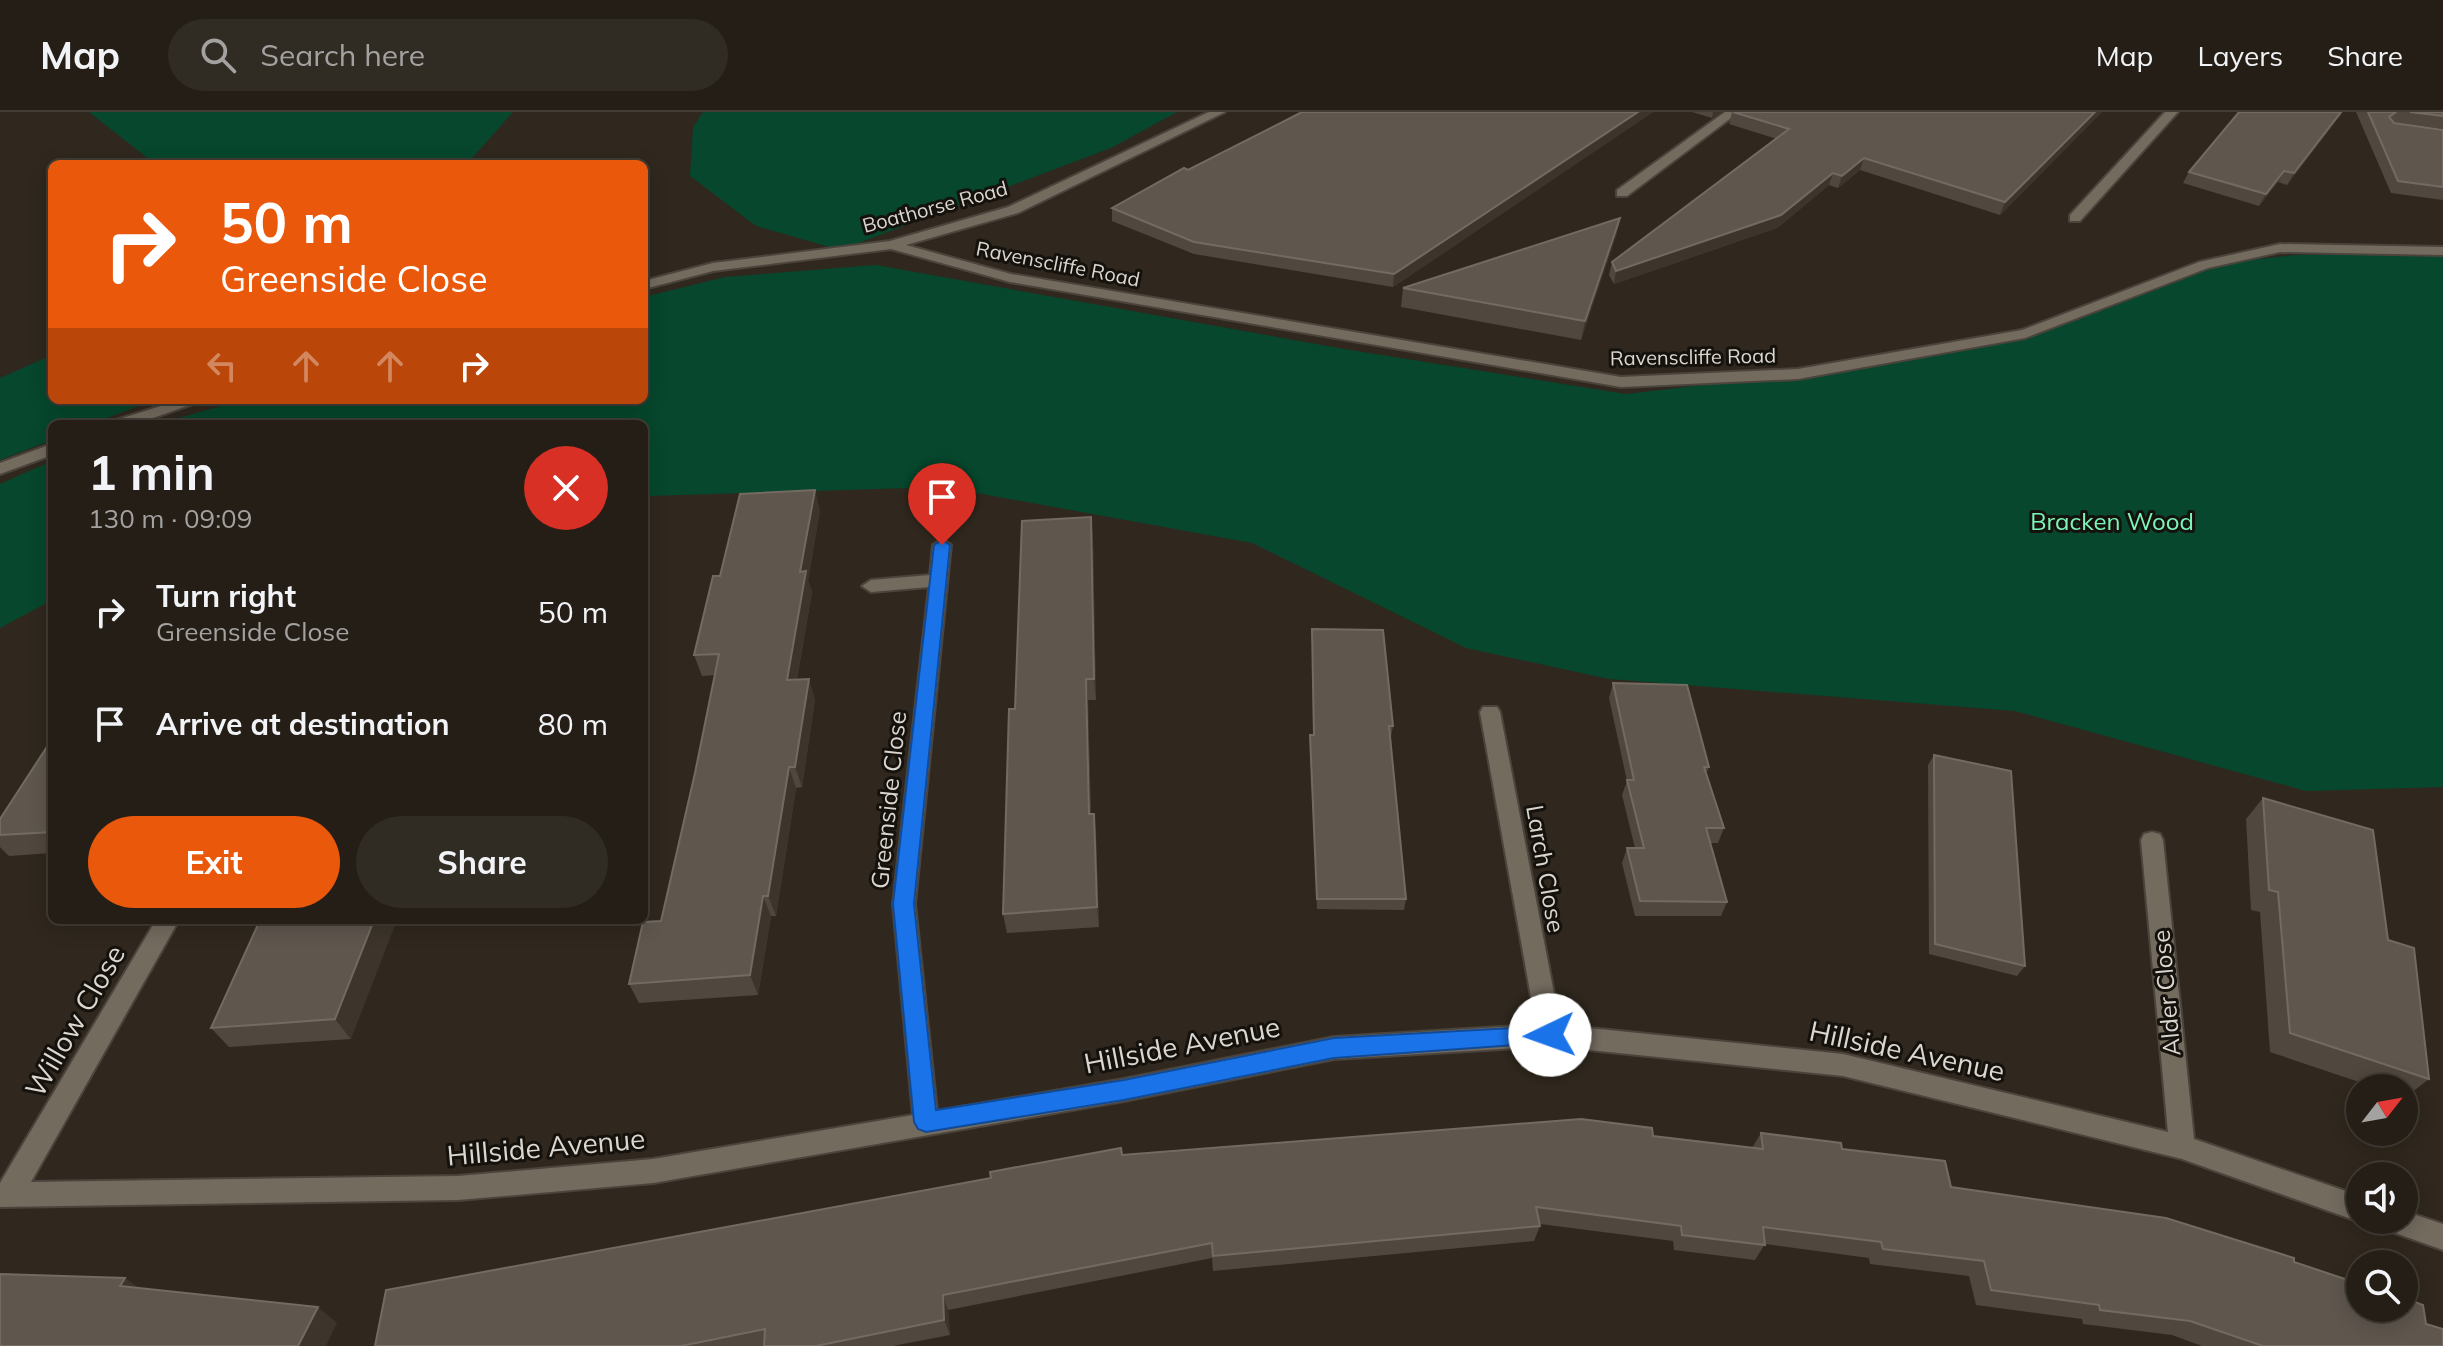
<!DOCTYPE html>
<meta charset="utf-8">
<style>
:root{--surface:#241e16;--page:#302b23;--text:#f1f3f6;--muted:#a3a2a1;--line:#413c35;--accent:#ea580c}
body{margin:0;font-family:Mulish,sans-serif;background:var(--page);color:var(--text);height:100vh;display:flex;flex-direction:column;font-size:30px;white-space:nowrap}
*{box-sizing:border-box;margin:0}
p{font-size:26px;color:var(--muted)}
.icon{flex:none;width:44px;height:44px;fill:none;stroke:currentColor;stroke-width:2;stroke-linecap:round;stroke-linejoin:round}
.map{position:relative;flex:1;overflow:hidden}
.side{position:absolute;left:48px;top:308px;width:600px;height:504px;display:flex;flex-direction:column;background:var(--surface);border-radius:12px;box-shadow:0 4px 20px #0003,0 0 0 2px var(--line)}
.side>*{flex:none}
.guide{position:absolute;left:48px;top:48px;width:600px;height:244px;border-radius:12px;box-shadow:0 4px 20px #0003,0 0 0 2px var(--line);background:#ea580c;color:#fff;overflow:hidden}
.needle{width:52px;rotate:59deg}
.fabs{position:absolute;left:2346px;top:962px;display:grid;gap:16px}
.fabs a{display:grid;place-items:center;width:72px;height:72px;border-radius:50%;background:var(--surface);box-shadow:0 4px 20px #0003,0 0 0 2px var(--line);font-size:40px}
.pin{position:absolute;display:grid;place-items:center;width:68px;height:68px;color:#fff;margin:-82px -34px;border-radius:50% 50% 50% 0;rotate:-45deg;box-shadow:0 0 8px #0007}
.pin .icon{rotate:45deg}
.me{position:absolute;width:88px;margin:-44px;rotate:267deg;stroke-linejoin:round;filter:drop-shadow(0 0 6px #0008)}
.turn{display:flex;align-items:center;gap:28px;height:168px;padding:0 40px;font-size:36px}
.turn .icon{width:104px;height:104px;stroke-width:2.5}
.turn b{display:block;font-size:56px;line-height:68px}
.lanes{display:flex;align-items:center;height:76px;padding:0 40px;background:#0003;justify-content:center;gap:40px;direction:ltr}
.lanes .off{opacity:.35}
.round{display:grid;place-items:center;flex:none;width:84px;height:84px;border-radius:42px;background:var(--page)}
.overview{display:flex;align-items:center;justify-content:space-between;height:136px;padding:0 40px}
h1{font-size:48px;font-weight:700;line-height:60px}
.cta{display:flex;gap:16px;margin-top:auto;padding:16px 40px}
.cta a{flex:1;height:92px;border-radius:48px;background:var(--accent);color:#fff;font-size:32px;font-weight:700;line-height:92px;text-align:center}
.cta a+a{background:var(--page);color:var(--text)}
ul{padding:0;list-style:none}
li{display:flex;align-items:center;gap:24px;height:112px;padding:0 40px}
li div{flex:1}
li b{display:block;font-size:30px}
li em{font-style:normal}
header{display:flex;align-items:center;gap:48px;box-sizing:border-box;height:112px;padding:0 40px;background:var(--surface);border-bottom:2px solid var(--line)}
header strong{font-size:38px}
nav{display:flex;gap:44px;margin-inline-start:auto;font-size:28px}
.search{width:560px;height:72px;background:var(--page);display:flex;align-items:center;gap:20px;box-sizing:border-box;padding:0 28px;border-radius:44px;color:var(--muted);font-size:30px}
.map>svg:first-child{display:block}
.green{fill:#06472d}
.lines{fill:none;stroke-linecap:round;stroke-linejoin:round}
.minor-casing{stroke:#4b443c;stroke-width:4}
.tertiary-casing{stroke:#4b443c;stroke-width:4}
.minor{fill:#746b5f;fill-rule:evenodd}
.tertiary{fill:#746b5f;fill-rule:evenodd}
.wall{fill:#50483e}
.shaded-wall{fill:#3d352b}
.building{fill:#5f574e;stroke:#736b62;stroke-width:2}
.route{fill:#1a73e8;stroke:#114b97;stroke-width:2}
.labels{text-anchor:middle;stroke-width:6;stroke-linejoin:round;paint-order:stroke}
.far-street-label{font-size:20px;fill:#dbd6cf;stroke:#15120d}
.park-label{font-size:24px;fill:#7bf5ba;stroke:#15120d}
.street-label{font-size:24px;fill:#dbd6cf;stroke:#15120d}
.near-street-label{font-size:28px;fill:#dbd6cf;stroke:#15120d}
</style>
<header>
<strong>Map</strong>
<div class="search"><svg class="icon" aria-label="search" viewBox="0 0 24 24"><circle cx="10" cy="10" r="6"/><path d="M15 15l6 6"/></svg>Search here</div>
<nav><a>Map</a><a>Layers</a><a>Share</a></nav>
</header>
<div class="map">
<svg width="2443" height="1234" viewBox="0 0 2443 1234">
<rect width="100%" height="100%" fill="#30281e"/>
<g class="green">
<polygon points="89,0 513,0 467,52 155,52"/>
<polygon points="703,0 1177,0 1111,36 840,138 756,114 690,64 693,15"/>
<polygon points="2443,142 2443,675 2306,679 2015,599 1609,567 1466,536 1252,431 944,375 648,384 644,395 644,312 158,312 242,288 644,288 644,185 725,165 876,153 1344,237 1626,282 1798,262 2025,222 2204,153 2296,143"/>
<polygon points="52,243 52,288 154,288 91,312 52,312 52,328 0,348 0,266"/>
<polygon points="52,349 52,488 0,516 0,372"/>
</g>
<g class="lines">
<defs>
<g id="minor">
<polygon points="1725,0 1739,0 1627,84 1617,84 1617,78"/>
<polygon points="2165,0 2178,0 2080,109 2070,109 2070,103"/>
<polygon points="942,427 951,433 915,792 937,999 1124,967 1334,925 1536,913 1480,600 1483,595 1497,595 1500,600 1560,913 1843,942 2168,1020 2141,728 2144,722 2152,720 2160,722 2163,728 2194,1027 2360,1084 2360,1108 2364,1108 2360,1110 2182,1047 1843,964 1550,934 1334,947 1124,989 653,1071 458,1088 0,1095 0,1071 156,808 179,808 31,1070 458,1064 653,1047 913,1003 893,792 929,475 871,480 862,474 871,468 930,463 933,433"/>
<polygon points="2404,1099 2443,1112 2443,1138 2384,1117 2380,1108 2404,1108"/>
</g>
<g id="tertiary">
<polygon points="1209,0 1225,0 1018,101 906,133 1011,162 1621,265 1798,257 2022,218 2199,150 2280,132 2443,135 2443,143 2280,140 2208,156 2025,226 1798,267 1621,275 1010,170 891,137 713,159 644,177 644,169 713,151 890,129 1008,95"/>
<polygon points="180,288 204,288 136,312 111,312 113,309"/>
<polygon points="52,332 52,343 0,362 0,351"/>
</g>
</defs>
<use href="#minor" class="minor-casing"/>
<use href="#tertiary" class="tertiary-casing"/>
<use href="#minor" class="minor"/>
<use href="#tertiary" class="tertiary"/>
</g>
<g class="wall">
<polygon points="1653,0 1393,175 1194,142 1112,109 1112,96 1188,58"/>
<polygon points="1692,0 1720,0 1712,6"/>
<polygon points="1732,0 2102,0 2000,103 1860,58 1838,76 1829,73 1777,116 1614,172 1609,163 1612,150 1777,27 1729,12"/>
<polygon points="2343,0 2287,73 2278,70 2259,94 2183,71 2189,60"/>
<polygon points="2356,0 2443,0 2443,17 2393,10 2443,18 2443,88 2391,81"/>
<polygon points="1620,106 1616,124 1581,228 1401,195 1403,176"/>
<polygon points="820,398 808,468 812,480 797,567 815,587 802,675 796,676 776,804 771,804 758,883 639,891 629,872 661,809 695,661 715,563 702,564 694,543 720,464"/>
<polygon points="1091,405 1093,426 1096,588 1088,588 1091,702 1094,702 1096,722 1099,815 1007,821 1003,802"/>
<polygon points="1312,517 1393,614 1391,625 1390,625 1406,787 1404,798 1317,797 1310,634 1310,623 1313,623"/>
<polygon points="1613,571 1709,655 1706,662 1724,716 1718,731 1710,731 1727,790 1721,804 1635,804 1622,751 1627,736 1635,736 1622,683 1627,669 1609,586"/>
<polygon points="52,627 52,741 9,744 0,735 0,707"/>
<polygon points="1934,643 2025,854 2017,864 1929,842 1928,653"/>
<polygon points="2263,686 2388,828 2429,967 2406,985 2404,985 2404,976 2377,976 2270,940 2260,800 2251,798 2246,707"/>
<polygon points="260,808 351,927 229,935 211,916"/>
<polygon points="1761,1021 1842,1037 1951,1075 2294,1150 2426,1212 2443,1234 2202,1234 2172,1223 2083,1212 2082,1207 1976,1193 1969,1164 1870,1152 1869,1146 1765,1132 1755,1148 1674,1138 1673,1129 1540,1112 1540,1114 1534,1129 1213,1159 1212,1146 948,1198 950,1223 893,1234 375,1234 1122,1043 1653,1024 1752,1036"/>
</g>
<g class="shaded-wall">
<polygon points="1638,0 1653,0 1393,175 1394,162"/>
<polygon points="1713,0 1720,0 1712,6"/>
<polygon points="2095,0 2102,0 2000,103 2005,90"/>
<polygon points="2341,0 2343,0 2287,73 2294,61"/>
<polygon points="1864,46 1860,58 1838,76 1842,64"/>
<polygon points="2284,59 2278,70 2259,94 2266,82"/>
<polygon points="1833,61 1829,73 1777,116 1614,172 1616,159"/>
<polygon points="1620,106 1616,124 1581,228 1585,209"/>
<polygon points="815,378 820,398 808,468 812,480 793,589 787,568 800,460"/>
<polygon points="1091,405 1093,426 1096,588 1094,567"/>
<polygon points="809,567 815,587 802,675 795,655"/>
<polygon points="1086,567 1088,588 1091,722 1089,702"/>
<polygon points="789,655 796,676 776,804 768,784"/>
<polygon points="1094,702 1096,722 1099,815 1097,795"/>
<polygon points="763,784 771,804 758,883 750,863"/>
<polygon points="374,808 397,808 351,927 335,907"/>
<polygon points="125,1166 148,1182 120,1174"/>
<polygon points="943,1183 948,1198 950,1223 944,1208"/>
<polygon points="318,1195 337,1211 326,1234 298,1234"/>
</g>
<g class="building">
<polygon points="1302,0 1638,0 1394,162 1194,130 1112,96 1184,56 1188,58"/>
<polygon points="1733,0 2095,0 2005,90 1864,46 1842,64 1833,61 1781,103 1616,159 1612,150 1789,17"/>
<polygon points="2239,0 2341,0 2294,61 2284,59 2266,82 2189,60"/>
<polygon points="2368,0 2396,0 2389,5 2394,11 2443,18 2443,75 2398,69"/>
<polygon points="2410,0 2443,0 2443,4"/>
<polygon points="1620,106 1585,209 1403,176"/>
<polygon points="815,378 800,460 806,459 787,568 809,567 795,655 789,655 768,784 763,784 750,863 629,872 643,810 661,809 695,661 719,542 694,543 713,464 720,464 740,382"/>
<polygon points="1091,405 1094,567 1086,567 1089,702 1094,702 1097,795 1003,802 1009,597 1015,597 1022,409"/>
<polygon points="1312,517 1383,518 1393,614 1389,614 1406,787 1317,787 1310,623 1314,623"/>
<polygon points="1613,571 1687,573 1709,655 1704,655 1724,716 1706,716 1727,790 1640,789 1627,736 1644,736 1627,668 1634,668"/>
<polygon points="52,627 52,720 0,723 0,707"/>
<polygon points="1934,643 2011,659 2025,854 1935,832"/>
<polygon points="2263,686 2373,718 2388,828 2414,836 2429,967 2290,921 2278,780 2269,778"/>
<polygon points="260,808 374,808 335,907 211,916"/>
<polygon points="1581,1007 1652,1016 1653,1024 1763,1037 1761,1021 1841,1031 1842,1037 1945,1049 1951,1075 2166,1106 2294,1146 2294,1150 2360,1172 2360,1196 2404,1196 2404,1186 2423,1193 2426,1212 2443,1217 2443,1234 2263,1234 2190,1209 2100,1198 2099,1193 1991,1178 1984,1149 1883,1137 1881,1130 1763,1115 1765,1133 1682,1123 1681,1114 1536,1095 1540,1114 1213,1144 1212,1131 943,1183 944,1208 816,1234 764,1234 765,1217 681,1234 375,1234 386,1178 991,1066 990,1060 1121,1036 1122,1043"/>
<polygon points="0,1162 125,1166 120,1174 318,1195 298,1234 0,1234"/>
</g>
<polygon class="route" points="942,428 950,433 914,792 936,998 1124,968 1334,926 1550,914 1557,917 1561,923 1557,930 1334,946 1124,988 926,1020 918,1017 914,1010 893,792 934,433"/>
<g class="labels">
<g class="far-street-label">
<text transform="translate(935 95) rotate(-15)" y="7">Boathorse Road</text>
<text transform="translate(1058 152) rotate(11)" y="7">Ravenscliffe Road</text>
<text transform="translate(1693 245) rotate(-1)" y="7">Ravenscliffe Road</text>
</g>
<g class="park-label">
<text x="2112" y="418">Bracken Wood</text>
</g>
<g class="street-label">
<text transform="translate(889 688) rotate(-84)" y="8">Greenside Close</text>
<text transform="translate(1545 757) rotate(80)" y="8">Larch Close</text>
<text transform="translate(2167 881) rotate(-95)" y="8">Alder Close</text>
</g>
<g class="near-street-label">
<text transform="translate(75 909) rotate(-60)" y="10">Willow Close</text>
<text transform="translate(1182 933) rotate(-11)" y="10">Hillside Avenue</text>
<text transform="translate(1907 939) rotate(12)" y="10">Hillside Avenue</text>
<text transform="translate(546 1035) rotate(-5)" y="10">Hillside Avenue</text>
</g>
</g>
</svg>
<div class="fabs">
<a><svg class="needle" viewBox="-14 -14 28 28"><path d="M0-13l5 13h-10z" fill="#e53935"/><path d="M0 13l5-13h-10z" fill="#a3a2a1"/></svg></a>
<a><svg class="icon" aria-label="sound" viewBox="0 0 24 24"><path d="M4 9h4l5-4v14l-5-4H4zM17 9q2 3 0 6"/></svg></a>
<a><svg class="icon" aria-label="search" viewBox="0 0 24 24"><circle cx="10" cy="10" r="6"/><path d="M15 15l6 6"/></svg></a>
</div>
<div class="pin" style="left:942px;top:433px;background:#d93025"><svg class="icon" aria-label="arrive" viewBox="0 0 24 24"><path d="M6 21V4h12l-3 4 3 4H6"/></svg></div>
<svg class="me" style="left:1550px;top:923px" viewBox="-20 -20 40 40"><circle r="19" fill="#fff"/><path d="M0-13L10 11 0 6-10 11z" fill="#1a73e8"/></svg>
<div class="guide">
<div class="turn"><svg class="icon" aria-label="right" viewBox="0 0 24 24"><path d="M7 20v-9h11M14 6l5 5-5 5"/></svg><div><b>50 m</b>Greenside Close</div></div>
<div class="lanes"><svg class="icon off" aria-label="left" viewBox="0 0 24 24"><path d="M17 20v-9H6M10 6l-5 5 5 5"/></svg><svg class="icon off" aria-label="ahead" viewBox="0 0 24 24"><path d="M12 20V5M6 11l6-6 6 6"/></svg><svg class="icon off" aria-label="ahead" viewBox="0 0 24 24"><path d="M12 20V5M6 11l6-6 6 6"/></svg><svg class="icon" aria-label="right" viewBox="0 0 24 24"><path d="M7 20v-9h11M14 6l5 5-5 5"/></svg></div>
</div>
<section class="side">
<div class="overview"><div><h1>1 min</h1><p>130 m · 09:09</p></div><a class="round" style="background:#d93025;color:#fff"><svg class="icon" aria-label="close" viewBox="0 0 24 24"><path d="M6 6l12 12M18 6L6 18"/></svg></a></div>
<ul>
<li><svg class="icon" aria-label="right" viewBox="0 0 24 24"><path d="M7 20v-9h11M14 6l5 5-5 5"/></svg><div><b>Turn right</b><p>Greenside Close</p></div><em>50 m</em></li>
<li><svg class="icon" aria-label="arrive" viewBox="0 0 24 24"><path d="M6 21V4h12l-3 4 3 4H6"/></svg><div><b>Arrive at destination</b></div><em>80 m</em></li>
</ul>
<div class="cta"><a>Exit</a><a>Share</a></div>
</section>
</div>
